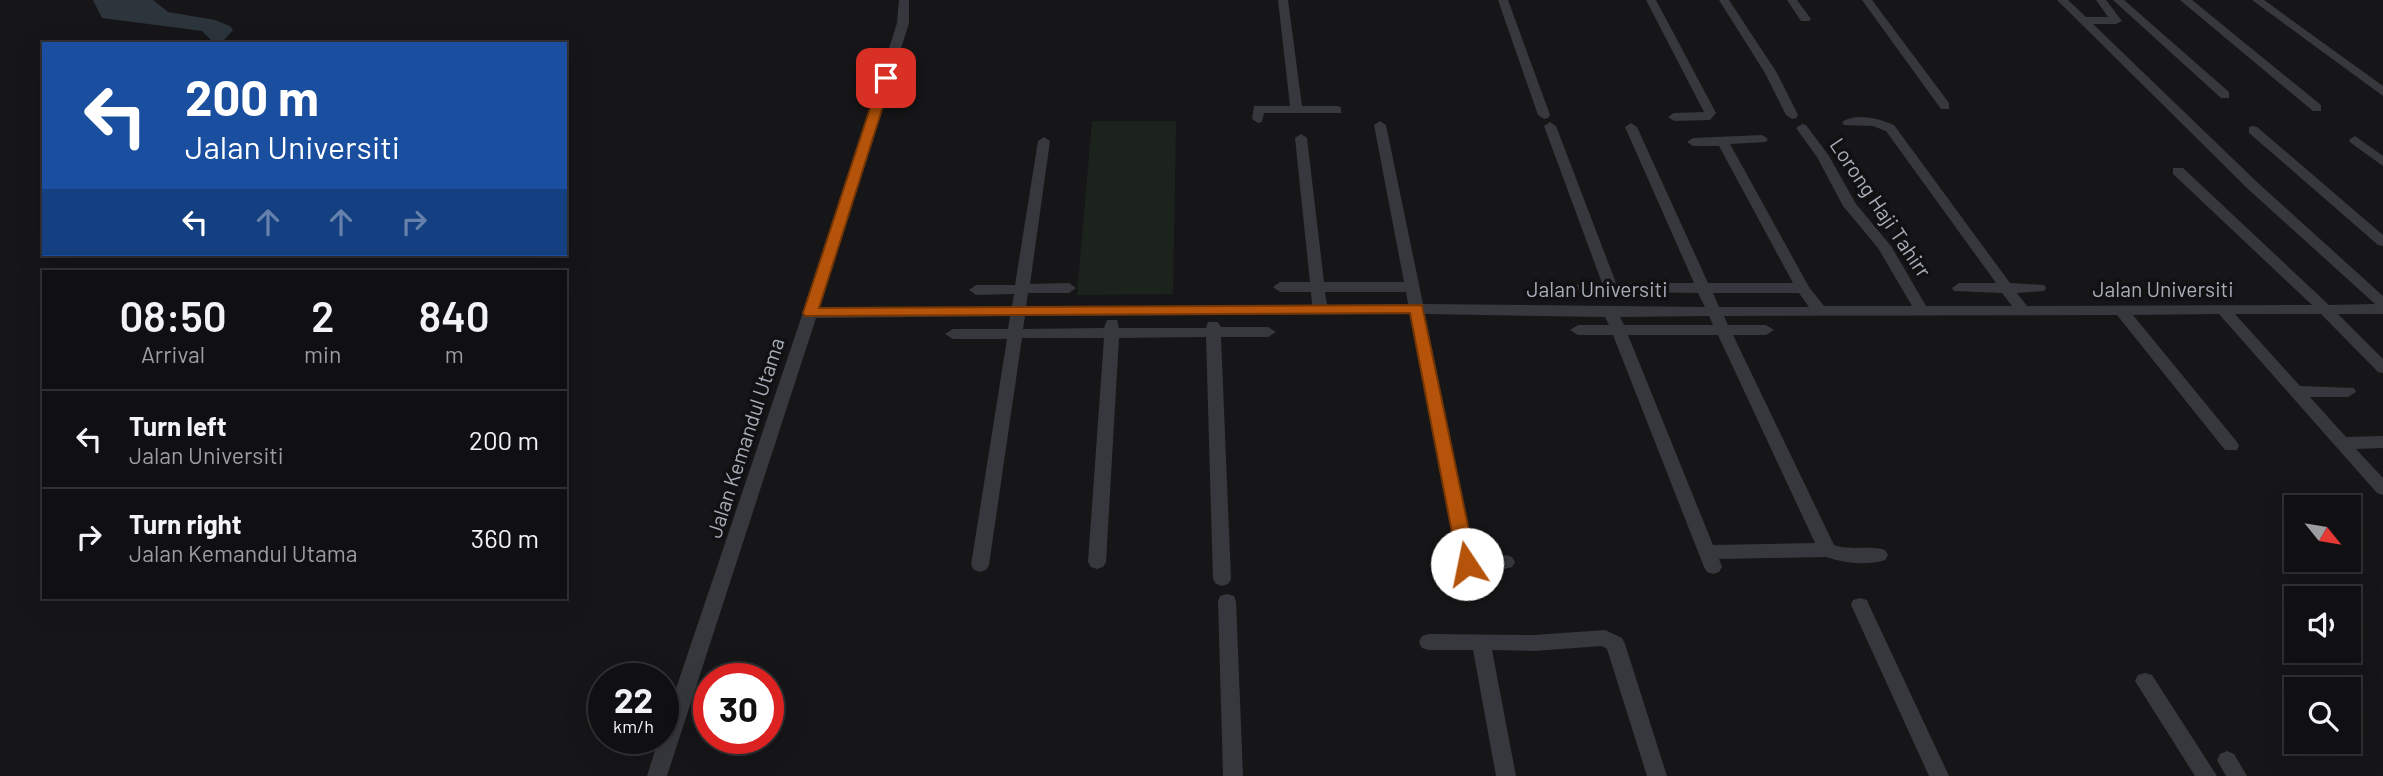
<!DOCTYPE html>
<style>
:root{--surface:#101012;--page:#19191b;--text:#f1f3f6;--muted:#9c9d9f;--line:#303032}
body{margin:0;font-family:Barlow,sans-serif;background:var(--page);color:var(--text);height:100vh;display:flex;flex-direction:column;font-size:26px;white-space:nowrap}
*{box-sizing:border-box;margin:0}
p{font-size:23px;color:var(--muted)}
.icon{flex:none;width:38px;height:38px;fill:none;stroke:currentColor;stroke-width:2;stroke-linecap:round;stroke-linejoin:round}
.map{position:relative;flex:1;overflow:hidden}
.drawer{position:absolute;left:42px;top:270px;width:525px;height:329px;display:flex;flex-direction:column;background:var(--surface);border-radius:0px;box-shadow:0 7px 28px #0002,0 0 0 2px var(--line)}
.drawer>*{flex:none}
.guide{position:absolute;left:42px;top:42px;width:525px;height:214px;border-radius:0px;box-shadow:0 7px 28px #0002,0 0 0 2px var(--line);background:#1a4fa0;color:#fff;overflow:hidden}
.needle{width:46px;rotate:120deg}
.controls{position:absolute;left:2284px;top:495px;display:grid;gap:14px}
.controls a{display:grid;place-items:center;width:77px;height:77px;border-radius:0px;background:var(--surface);box-shadow:0 7px 28px #0002,0 0 0 2px var(--line);font-size:35px}
.speed{position:absolute;left:588px;top:663px;display:flex;gap:14px;font-size:35px;font-weight:700;text-align:center}
.speed>*{display:grid;place-content:center;width:91px;height:91px;border-radius:50%;background:var(--surface);box-shadow:0 7px 28px #0002,0 0 0 2px var(--line);line-height:1}
.speed small{font-size:18px;font-weight:400}
.speed .limit{border:10px solid #d22;background:#fff;color:#111}
.pin{position:absolute;display:grid;place-items:center;width:60px;height:60px;color:#fff;margin:-30px;border-radius:14px;box-shadow:0 4px 10px #0006}
.me{position:absolute;width:77px;margin:-38px;rotate:349deg;stroke-linejoin:round;filter:drop-shadow(0 0 5px #0008)}
.turn{display:flex;align-items:center;gap:24px;height:147px;padding:0 28px;font-size:32px}
.turn .icon{width:91px;height:91px;stroke-width:2.5}
.turn b{display:block;font-size:49px;line-height:60px}
.lanes{display:flex;align-items:center;height:66px;padding:0 28px;background:#0003;justify-content:center;gap:35px;direction:ltr}
.lanes .off{opacity:.35}
.eta{display:flex;justify-content:space-evenly;align-items:center;height:119px;text-align:center}
.eta b{font-size:42px;font-weight:600;line-height:49px}
ul{padding:0;list-style:none}
li{display:flex;align-items:center;gap:21px;height:98px;padding:0 28px;border-top:2px solid var(--line)}
li div{flex:1}
li b{display:block;font-size:26px}
li em{font-style:normal}
.map>svg:first-child{display:block}
.green{fill:#1c231d}
.water{fill:#2c353c}
.lines{fill:none;stroke-linecap:round;stroke-linejoin:round}
.minor{fill:#37383d;fill-rule:evenodd}
.route{fill:#b45309;stroke:#753606;stroke-width:2}
.labels{text-anchor:middle;stroke-width:7;stroke-linejoin:round;paint-order:stroke}
.street-label{font-size:21px;fill:#a8adb8;stroke:#111113}
</style>
<div class="map">
<svg width="2383" height="776" viewBox="0 0 2383 776">
<rect width="100%" height="100%" fill="#161618"/>
<polygon class="green" points="1092,121 1176,121 1173,294 1077,295"/>
<polygon class="water" points="93,0 153,0 168,12 215,20 230,26 233,30 224,40 212,41 202,31 102,18"/>
<g class="lines">
<g class="minor">
<path d="M899,0H909V23L819,308L1012,307L1014,294L976,295L969,290L976,285H1015L1038,141L1044,137L1050,141L1030,284L1069,283L1076,288L1069,293H1028L1026,307L1312,305L1311,292H1280L1273,287L1280,282H1310L1295,138L1301,134L1307,138L1324,282H1404L1374,125L1380,121L1386,125L1423,304L1705,307L1698,293L1574,291L1572,288L1574,285L1602,283L1544,126L1550,122L1556,126L1616,283H1694L1625,127L1631,123L1637,127L1708,283H1793L1719,146H1693L1687,142L1693,138L1762,135L1768,139L1766,142L1730,144L1809,287L1824,306H1912L1878,248L1843,206L1817,157L1796,128L1802,124L1806,125L1829,156L1856,204L1891,246L1926,306H2012L2002,293L1954,291L1952,288L1959,283H1996L1886,131L1873,126L1844,125L1842,122C1856,112 1880,119 1894,125L2010,283L2044,285L2046,288L2044,291L2017,293L2027,306L2312,305L2173,174V168H2183L2329,305L2375,304L2248,189L2057,0H2068L2086,17H2108L2096,0H2106L2122,21L2116,24H2093L2258,183L2383,296V314H2338L2383,359V373L2378,372L2321,314H2235L2300,386L2354,388L2356,392L2348,397H2310L2346,437L2383,436V448L2356,449L2383,478V495L2377,493L2219,314L2133,315L2237,442L2239,446L2237,450H2225L2117,315L1724,316L1728,325H1766L1774,330L1766,335H1733L1834,545C1850,551 1869,545 1885,550L1888,555L1885,560C1868,566 1843,563 1826,557L1719,559L1722,567L1719,572L1713,574L1707,572L1704,567L1613,335H1578L1570,330L1578,325H1609L1605,317L1425,314L1474,557L1506,555L1512,557L1515,562L1512,567C1498,571 1475,573 1461,569L1458,564L1410,314L1025,316L1023,329L1104,328L1107,320H1117L1119,328H1206L1208,322H1218L1221,327H1268L1276,332L1268,337H1221L1231,579L1228,584L1222,586L1216,584L1213,579L1206,337L1119,338L1106,562L1103,567L1097,569L1091,567L1088,562L1104,338H1022L989,565L986,570L980,572L974,570L971,565L1007,339H953L945,334L953,329H1008L1010,316L816,318L667,776H647L659,738H663V727L843,194L897,23ZM1325,292H1406L1408,304L1327,305ZM1713,293H1799L1809,307H1719ZM1709,316L1713,325H1624L1620,317ZM1628,335H1718L1815,543L1713,545Z"/>
<polygon points="1278,0 1288,0 1302,106 1337,106 1341,107 1341,113 1264,113 1262,122 1258,123 1252,119 1254,106 1290,106"/>
<polygon points="1498,0 1508,0 1550,115 1548,118 1544,119 1538,115"/>
<polygon points="1646,0 1656,0 1716,113 1710,120 1674,121 1668,117 1674,113 1704,112"/>
<polygon points="1719,0 1729,0 1777,73 1798,115 1796,118 1792,119 1786,115 1765,73"/>
<polygon points="1787,0 1797,0 1811,19 1809,21 1801,21"/>
<polygon points="1862,0 1872,0 1949,103 1949,109 1941,109"/>
<polygon points="2113,0 2124,0 2229,92 2229,98 2221,98"/>
<polygon points="2180,0 2192,0 2321,105 2321,111 2313,111"/>
<polygon points="2252,0 2264,0 2383,86 2383,96"/>
<polygon points="2253,126 2257,127 2383,235 2383,246 2378,245 2249,133 2249,127"/>
<polygon points="2355,136 2383,156 2383,166 2351,143 2349,140"/>
<polygon points="1227,594 1234,596 1236,601 1243,776 1223,776 1218,601 1220,596"/>
<polygon points="1860,598 1867,600 1869,605 1949,776 1929,776 1851,605 1853,600"/>
<polygon points="1605,630 1622,638 1625,644 1667,776 1647,776 1607,649 1602,646 1534,651 1492,650 1516,776 1496,776 1473,650 1429,650 1422,648 1419,642 1422,636 1429,634 1534,635"/>
<polygon points="2145,673 2152,675 2217,776 2195,776 2135,681 2138,675"/>
<polygon points="2227,751 2234,754 2247,776 2226,776 2217,760 2220,754"/>
</g>
</g>
<polygon class="route" points="886,74 892,78 819,308 1422,305 1476,564 1474,569 1461,569 1458,564 1410,313 805,316 803,313 880,78"/>
<g class="labels">
<g class="street-label">
<text transform="translate(1880 208) rotate(56)" y="7">Lorong Haji Tahirr</text>
<text x="1597" y="297">Jalan Universiti</text>
<text x="2163" y="297">Jalan Universiti</text>
<text transform="translate(746 438) rotate(-72)" y="7">Jalan Kemandul Utama</text>
</g>
</g>
</svg>
<div class="controls">
<a><svg class="needle" viewBox="-14 -14 28 28"><path d="M0-13l5 13h-10z" fill="#e53935"/><path d="M0 13l5-13h-10z" fill="#9c9d9f"/></svg></a>
<a><svg class="icon" aria-label="sound" viewBox="0 0 24 24"><path d="M4 9h4l5-4v14l-5-4H4zM17 9q2 3 0 6"/></svg></a>
<a><svg class="icon" aria-label="search" viewBox="0 0 24 24"><circle cx="10" cy="10" r="6"/><path d="M15 15l6 6"/></svg></a>
</div>
<div class="speed"><div>22<small>km/h</small></div><div class="limit">30</div></div>
<div class="pin" style="left:886px;top:78px;background:#d93025"><svg class="icon" aria-label="arrive" viewBox="0 0 24 24"><path d="M6 21V4h12l-3 4 3 4H6"/></svg></div>
<svg class="me" style="left:1467px;top:564px" viewBox="-20 -20 40 40"><circle r="19" fill="#fff"/><path d="M0-13L10 11 0 6-10 11z" fill="#b45309"/></svg>
<div class="guide">
<div class="turn"><svg class="icon" aria-label="left" viewBox="0 0 24 24"><path d="M17 20v-9H6M10 6l-5 5 5 5"/></svg><div><b>200 m</b>Jalan Universiti</div></div>
<div class="lanes"><svg class="icon" aria-label="left" viewBox="0 0 24 24"><path d="M17 20v-9H6M10 6l-5 5 5 5"/></svg><svg class="icon off" aria-label="ahead" viewBox="0 0 24 24"><path d="M12 20V5M6 11l6-6 6 6"/></svg><svg class="icon off" aria-label="ahead" viewBox="0 0 24 24"><path d="M12 20V5M6 11l6-6 6 6"/></svg><svg class="icon off" aria-label="right" viewBox="0 0 24 24"><path d="M7 20v-9h11M14 6l5 5-5 5"/></svg></div>
</div>
<section class="drawer">
<div class="eta">
<div><b>08:50</b><p>Arrival</p></div>
<div><b>2</b><p>min</p></div>
<div><b>840</b><p>m</p></div>
</div>
<ul>
<li><svg class="icon" aria-label="left" viewBox="0 0 24 24"><path d="M17 20v-9H6M10 6l-5 5 5 5"/></svg><div><b>Turn left</b><p>Jalan Universiti</p></div><em>200 m</em></li>
<li><svg class="icon" aria-label="right" viewBox="0 0 24 24"><path d="M7 20v-9h11M14 6l5 5-5 5"/></svg><div><b>Turn right</b><p>Jalan Kemandul Utama</p></div><em>360 m</em></li>
</ul>
</section>
</div>
